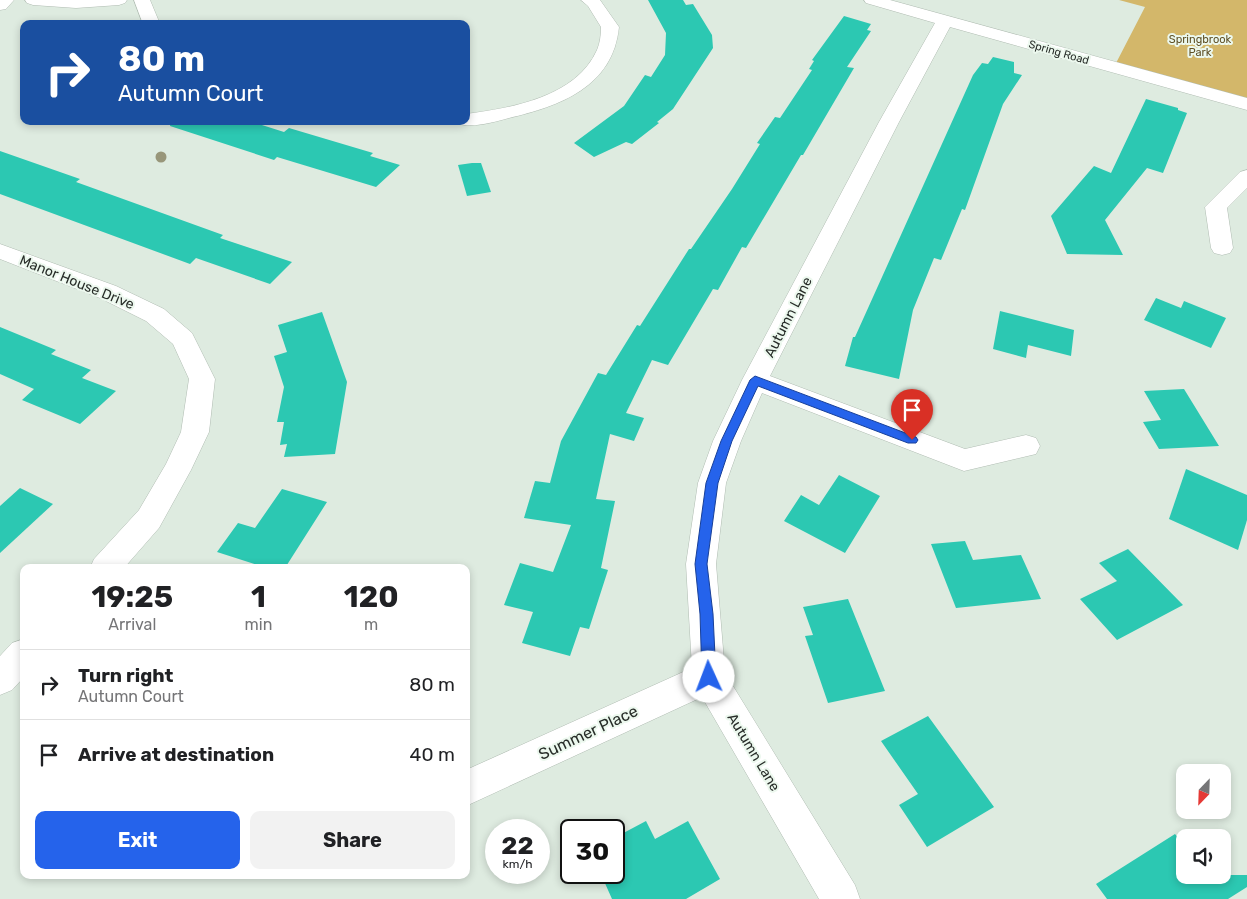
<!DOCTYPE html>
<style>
:root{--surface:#fff;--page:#f2f2f2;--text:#202124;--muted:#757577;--line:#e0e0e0;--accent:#2563eb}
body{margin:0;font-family:Rubik,sans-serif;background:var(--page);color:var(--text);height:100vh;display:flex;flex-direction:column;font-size:19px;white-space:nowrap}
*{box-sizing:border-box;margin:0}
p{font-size:16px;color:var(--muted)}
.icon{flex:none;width:28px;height:28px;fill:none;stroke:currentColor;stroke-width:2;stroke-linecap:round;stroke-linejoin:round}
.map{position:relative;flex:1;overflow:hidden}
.details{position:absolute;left:20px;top:564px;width:450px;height:315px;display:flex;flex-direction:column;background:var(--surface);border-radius:10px;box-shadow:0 2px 8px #0003}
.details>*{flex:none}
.guide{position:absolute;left:20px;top:20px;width:450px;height:105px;border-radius:10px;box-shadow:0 2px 8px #0003;background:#1a4fa0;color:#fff;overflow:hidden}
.needle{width:32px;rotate:203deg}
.tools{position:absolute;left:1176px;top:764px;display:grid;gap:10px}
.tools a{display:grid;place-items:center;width:55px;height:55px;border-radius:10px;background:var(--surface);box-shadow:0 2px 8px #0003;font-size:25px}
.speed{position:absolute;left:485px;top:819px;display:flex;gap:10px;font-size:25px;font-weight:700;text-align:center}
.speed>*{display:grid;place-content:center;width:65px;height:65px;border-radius:50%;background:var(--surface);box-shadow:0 2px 8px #0003;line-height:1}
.speed small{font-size:12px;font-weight:400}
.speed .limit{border:2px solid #111;border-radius:8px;background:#fff;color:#111}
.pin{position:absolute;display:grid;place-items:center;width:42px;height:42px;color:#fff;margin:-51px -21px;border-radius:50% 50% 50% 0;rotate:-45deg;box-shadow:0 0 5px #0007}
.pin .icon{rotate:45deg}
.me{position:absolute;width:55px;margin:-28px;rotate:358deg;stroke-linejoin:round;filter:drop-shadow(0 0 4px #0008)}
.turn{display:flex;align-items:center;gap:18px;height:105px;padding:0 15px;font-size:22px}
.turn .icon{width:65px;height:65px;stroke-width:2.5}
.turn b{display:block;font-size:35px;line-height:42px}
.eta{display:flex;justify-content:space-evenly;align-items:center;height:85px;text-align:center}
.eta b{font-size:30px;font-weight:700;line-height:35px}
.primary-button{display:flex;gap:10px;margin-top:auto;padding:10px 15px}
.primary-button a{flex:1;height:58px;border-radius:10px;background:var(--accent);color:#fff;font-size:20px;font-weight:700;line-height:58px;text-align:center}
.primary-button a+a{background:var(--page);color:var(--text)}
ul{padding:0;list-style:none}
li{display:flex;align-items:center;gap:15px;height:70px;padding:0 15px;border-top:1px solid var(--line)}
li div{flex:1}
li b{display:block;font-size:19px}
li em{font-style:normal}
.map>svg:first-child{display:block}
.green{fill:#d3b76a}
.building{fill:#2cc8b2}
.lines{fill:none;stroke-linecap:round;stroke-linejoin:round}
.minor-casing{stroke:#b0bcb2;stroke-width:1}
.minor{fill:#fff;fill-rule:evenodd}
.tree{fill:#98967a}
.route{fill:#2563eb;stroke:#184099}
.labels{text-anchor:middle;stroke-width:4;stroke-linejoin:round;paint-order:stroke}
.far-park-label{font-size:11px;fill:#5f5026;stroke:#ecf8ee}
.far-street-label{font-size:11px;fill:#272c28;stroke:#ecf8ee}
.street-label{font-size:14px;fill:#272c28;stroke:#ecf8ee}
.near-street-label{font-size:16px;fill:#272c28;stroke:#ecf8ee}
</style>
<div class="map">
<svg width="1247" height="899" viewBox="0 0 1247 899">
<rect width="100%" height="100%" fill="#deebe0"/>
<polygon class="green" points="1119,0 1247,0 1247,104 1114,67 1145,7"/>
<g class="building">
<polygon points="648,0 683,0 686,5 693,4 712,35 713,48 673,109 657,122 659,123 632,144 626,142 594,157 574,143 624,106 645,75 651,77 665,55 666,33"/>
<polygon points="844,16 871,24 867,30 871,31 847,67 854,68 803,155 801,155 746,248 742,247 718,290 713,289 668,365 652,360 626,413 644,418 634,441 610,434 596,499 615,501 601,568 608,570 589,629 580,627 570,656 522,643 533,612 504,605 520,563 553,572 571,525 524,518 535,481 550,483 561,441 598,373 606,375 637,325 640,326 689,249 691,249 732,189 760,144 757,143 775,117 780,118 812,70 809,69 814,61 812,60"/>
<polygon points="993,57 1014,62 1014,73 1022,75 1003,104 965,210 962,209 941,260 934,258 913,310 899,379 845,366 853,337 855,337 973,75 982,63 988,64"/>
<polygon points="1146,99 1178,108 1178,110 1187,113 1163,173 1147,168 1105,220 1123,255 1067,254 1051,216 1094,166 1111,173"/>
<polygon points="171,121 249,121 284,132 289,128 373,153 370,156 400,165 376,187 277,157 274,160 170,126"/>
<polygon points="0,151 80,179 76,182 223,235 220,238 292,262 270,284 196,258 190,264 0,194"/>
<polygon points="472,163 481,163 491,192 467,196 458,165"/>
<polygon points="1156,298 1181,308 1184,301 1226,318 1211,348 1144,320"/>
<polygon points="1000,311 1074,330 1071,356 1028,345 1026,358 993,349"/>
<polygon points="322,312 347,382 335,454 284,457 287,444 280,445 284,422 277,422 284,387 274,356 287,352 278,325"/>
<polygon points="0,327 56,350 51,354 91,370 82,378 116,391 80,424 22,400 34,389 0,374"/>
<polygon points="1184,389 1219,446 1159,449 1143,422 1161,420 1144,391"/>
<polygon points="1186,469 1247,495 1247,520 1238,550 1169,519"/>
<polygon points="839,475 880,496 845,553 784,521 801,495 819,505"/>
<polygon points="20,488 53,504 0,553 0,506"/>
<polygon points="282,489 327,502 285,568 267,568 217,552 238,523 255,528"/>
<polygon points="965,541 973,560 1021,555 1041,599 956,608 931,544"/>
<polygon points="1128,549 1183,605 1117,640 1080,599 1117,581 1099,563"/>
<polygon points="848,599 885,691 828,703 805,636 813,635 803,607"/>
<polygon points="928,716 994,807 927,847 899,805 918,794 881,741"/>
<polygon points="646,821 655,839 688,821 720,879 686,899 612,899 600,872 614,872 614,838"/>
<polygon points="1175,834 1185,846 1185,875 1247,875 1247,887 1228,899 1107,899 1096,884"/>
</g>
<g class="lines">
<defs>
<g id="minor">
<polygon points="0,0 14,0 6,9 0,10"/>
<polygon points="25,0 127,0 125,3 119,5 76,8 33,5 27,3"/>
<polygon points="134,0 150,0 160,24 143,24"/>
<path d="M581,0H600L619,27C613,87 560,106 509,118C494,122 474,128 459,124L457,121H466V114C512,108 576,97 597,50C600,43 601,35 601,27L588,6Z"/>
<polygon points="864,0 890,0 1247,98 1247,110 950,27 899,122 770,376 965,449 1026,435 1036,438 1040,446 1036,454 964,471 762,393 741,441 726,483 716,564 725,673 855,885 860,899 819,899 702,697 466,806 466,770 692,668 686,564 698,483 713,441 742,380 879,122 935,23 866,3"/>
<polygon points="1247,170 1247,188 1227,208 1233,248 1230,253 1222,255 1214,253 1211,248 1205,207 1240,172"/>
<polygon points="0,244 116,286 164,309 192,333 215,379 209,432 191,470 159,528 124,568 90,568 94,559 139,510 166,464 181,432 189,379 173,344 146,321 100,298 0,259"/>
<polygon points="24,639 24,677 12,690 0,695 0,656 12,643"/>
</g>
</defs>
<use href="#minor" class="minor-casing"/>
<use href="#minor" class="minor"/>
</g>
<circle class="tree" cx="161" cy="157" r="5.5"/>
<polygon class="route" points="755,376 916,437 918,440 916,443 908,443 758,386 732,441 718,483 707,564 713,614 716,677 714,681 709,683 704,681 702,677 700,614 695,564 706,483 721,441 750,380"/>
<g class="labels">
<g class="far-park-label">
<text x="1200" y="43">Springbrook<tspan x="1200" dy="13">Park</tspan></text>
</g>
<g class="far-street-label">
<text transform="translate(1059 52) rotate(16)" y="4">Spring Road</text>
</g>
<g class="street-label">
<text transform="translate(77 282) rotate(22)" y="5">Manor House Drive</text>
<text transform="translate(788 317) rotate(-63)" y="5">Autumn Lane</text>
<text transform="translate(754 752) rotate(59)" y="5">Autumn Lane</text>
</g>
<g class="near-street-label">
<text transform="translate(588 732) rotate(-25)" y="6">Summer Place</text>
</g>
</g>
</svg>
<div class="tools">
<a><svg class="needle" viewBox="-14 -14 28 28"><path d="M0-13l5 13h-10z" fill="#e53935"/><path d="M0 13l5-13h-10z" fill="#757577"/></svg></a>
<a><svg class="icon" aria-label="sound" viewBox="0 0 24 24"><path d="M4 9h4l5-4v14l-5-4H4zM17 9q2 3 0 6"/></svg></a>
</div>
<div class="speed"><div>22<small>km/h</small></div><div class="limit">30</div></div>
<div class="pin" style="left:912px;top:440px;background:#d93025"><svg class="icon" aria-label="arrive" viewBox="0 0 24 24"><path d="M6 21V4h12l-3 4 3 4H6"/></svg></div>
<svg class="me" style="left:709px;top:677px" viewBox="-20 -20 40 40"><circle r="19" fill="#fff"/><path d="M0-13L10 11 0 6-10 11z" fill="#2563eb"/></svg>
<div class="guide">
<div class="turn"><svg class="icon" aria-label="right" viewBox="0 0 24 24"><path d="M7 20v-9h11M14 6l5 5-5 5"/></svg><div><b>80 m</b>Autumn Court</div></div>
</div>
<section class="details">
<div class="eta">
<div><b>19:25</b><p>Arrival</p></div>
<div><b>1</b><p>min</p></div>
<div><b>120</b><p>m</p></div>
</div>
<ul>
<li><svg class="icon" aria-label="right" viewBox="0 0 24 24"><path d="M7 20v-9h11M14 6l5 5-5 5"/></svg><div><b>Turn right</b><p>Autumn Court</p></div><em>80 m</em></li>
<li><svg class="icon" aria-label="arrive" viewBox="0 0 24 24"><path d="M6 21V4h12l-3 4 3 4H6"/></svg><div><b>Arrive at destination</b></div><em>40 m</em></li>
</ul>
<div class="primary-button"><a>Exit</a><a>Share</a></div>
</section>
</div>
